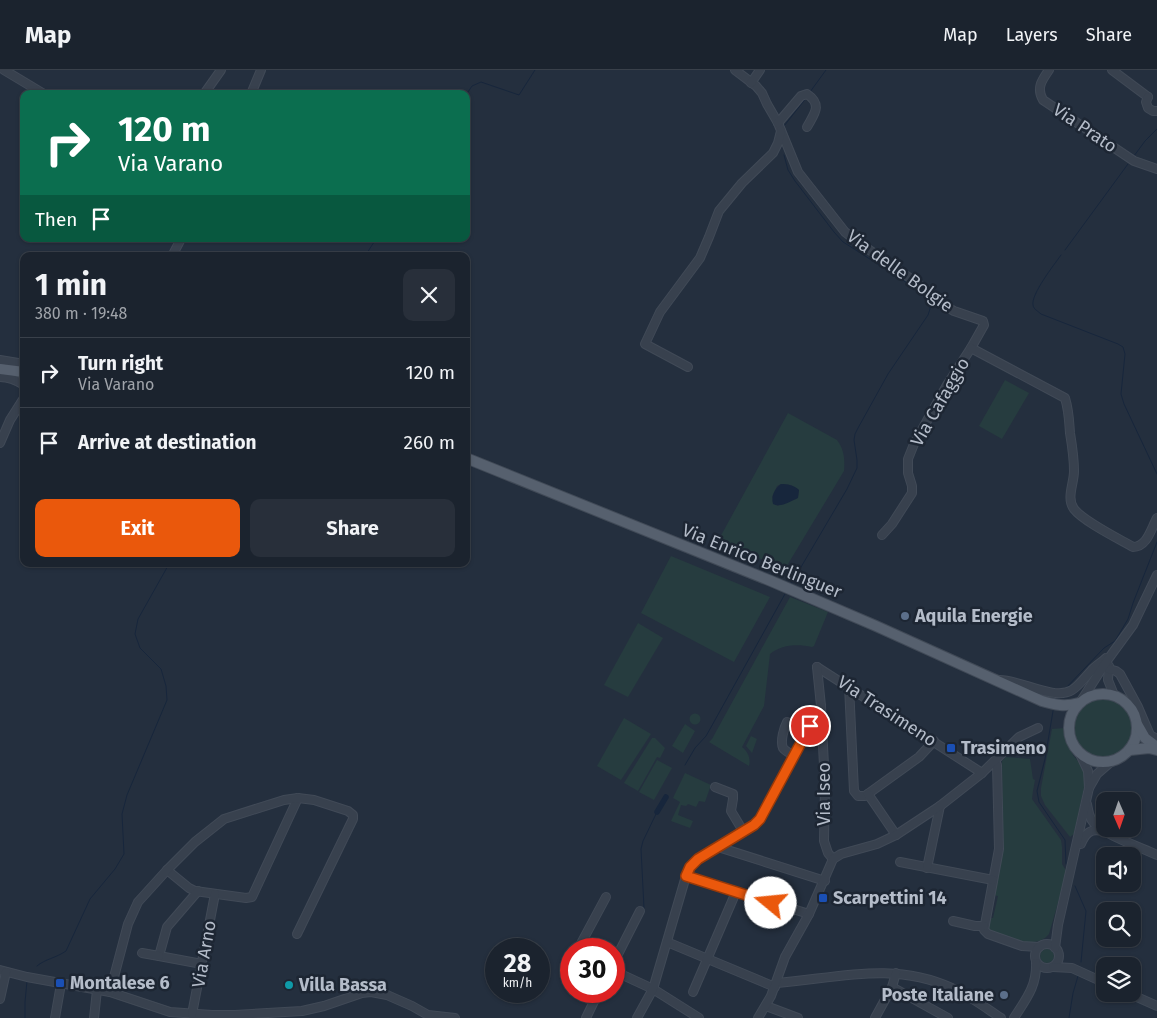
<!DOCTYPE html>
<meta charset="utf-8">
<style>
:root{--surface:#1b232e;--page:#282f3a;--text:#f1f3f6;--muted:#a0a4aa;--line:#39404a;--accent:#ea580c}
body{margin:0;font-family:"Fira Sans",sans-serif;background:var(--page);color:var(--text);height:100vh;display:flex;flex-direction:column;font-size:19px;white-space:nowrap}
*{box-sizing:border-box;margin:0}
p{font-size:16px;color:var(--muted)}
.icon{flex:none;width:28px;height:28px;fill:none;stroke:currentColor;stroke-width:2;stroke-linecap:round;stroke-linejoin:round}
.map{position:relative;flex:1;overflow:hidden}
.sheet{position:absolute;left:20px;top:182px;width:450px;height:315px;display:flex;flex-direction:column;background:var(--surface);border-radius:10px;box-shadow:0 1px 4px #0004,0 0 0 1px var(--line)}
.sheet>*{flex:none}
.guide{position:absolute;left:20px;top:20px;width:450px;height:152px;border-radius:10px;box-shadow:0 1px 4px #0004,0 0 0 1px var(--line);background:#0b6e4f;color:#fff;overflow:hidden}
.needle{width:32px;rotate:178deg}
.tools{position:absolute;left:1096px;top:722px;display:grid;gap:10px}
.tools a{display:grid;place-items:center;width:45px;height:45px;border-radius:10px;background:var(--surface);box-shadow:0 1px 4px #0004,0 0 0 1px var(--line);font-size:25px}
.speed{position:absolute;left:485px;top:868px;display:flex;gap:10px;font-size:25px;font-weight:700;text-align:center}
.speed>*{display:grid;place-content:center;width:65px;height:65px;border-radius:50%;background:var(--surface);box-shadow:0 1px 4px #0004,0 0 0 1px var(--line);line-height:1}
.speed small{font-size:12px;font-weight:400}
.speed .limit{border:8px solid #d22;background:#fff;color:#111}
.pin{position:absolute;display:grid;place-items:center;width:42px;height:42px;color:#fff;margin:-21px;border:2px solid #fff;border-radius:50%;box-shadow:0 1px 5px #0007}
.me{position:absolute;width:55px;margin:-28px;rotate:287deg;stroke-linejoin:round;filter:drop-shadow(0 0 4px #0008)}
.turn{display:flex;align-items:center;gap:18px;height:105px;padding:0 15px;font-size:22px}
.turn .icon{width:65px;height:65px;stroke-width:2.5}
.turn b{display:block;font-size:35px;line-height:42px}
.then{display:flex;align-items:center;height:48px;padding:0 15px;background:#0003;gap:10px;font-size:19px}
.round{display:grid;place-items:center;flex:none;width:52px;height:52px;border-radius:10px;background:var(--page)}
.overview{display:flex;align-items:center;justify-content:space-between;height:85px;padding:0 15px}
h1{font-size:30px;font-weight:700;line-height:38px}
.button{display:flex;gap:10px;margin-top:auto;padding:10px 15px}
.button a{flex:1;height:58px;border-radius:10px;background:var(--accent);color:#fff;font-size:20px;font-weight:700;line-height:58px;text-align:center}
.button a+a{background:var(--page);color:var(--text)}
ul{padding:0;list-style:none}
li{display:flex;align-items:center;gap:15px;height:70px;padding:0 15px;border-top:1px solid var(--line)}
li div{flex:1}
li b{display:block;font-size:19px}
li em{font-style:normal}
header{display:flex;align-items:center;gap:30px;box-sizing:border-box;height:70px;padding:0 25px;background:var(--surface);border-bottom:1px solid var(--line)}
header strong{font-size:24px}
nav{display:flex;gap:28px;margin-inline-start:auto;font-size:18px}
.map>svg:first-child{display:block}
.green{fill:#263c3f;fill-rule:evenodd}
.water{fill:#17263c}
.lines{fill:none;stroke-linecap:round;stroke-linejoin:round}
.stream{stroke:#17263c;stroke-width:1}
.canal{stroke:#17263c;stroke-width:5.5}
.minor-casing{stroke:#414a57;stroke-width:10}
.major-casing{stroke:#414a57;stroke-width:12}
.minor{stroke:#38414e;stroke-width:8}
.major{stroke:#56606e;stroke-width:10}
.route-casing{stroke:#983908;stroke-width:12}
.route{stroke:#ea580c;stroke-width:9}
.service-dot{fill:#5c6f8a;stroke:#1d2633;stroke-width:2}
.transit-dot{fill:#1a4fb4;stroke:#1d2633;stroke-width:2}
.culture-dot{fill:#0f9aa8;stroke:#1d2633;stroke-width:2}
.labels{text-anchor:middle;stroke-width:5;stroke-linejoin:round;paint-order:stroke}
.street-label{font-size:18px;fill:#b4bcc9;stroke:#1d2633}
.poi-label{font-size:18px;font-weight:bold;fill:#b4bcc9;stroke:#1d2633;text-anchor:start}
</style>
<header>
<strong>Map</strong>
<nav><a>Map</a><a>Layers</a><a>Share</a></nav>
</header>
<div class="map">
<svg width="1157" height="948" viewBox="0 0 1157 948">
<rect width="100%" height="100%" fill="#242f3e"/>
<g class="green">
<polygon points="1005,310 1029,323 1002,369 979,356"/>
<path d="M788,343L837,370C844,379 845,389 844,401L785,499L718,471ZM781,414L791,415L799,420L798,427L796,429L777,436L772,427L777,416Z"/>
<polygon points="671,486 770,527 734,592 641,543"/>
<path d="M790,527L828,542L814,576L812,577C798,574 782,574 770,584L764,636L742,677C748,682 751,688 749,696L709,672L712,669Z"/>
<polygon points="638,553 663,568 628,627 604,615"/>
<circle cx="1104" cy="658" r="30"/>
<circle cx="695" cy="649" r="5.5"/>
<polygon points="624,648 651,664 621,710 597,696"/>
<polygon points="685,654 695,661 683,683 672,676"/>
<polygon points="1064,658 1067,672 1073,685 1084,699 1086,709 1074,764 1070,767 1045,735 1041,726 1041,718 1052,659"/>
<polygon points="751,666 757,669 752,683 746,676"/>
<polygon points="652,668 655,668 665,678 660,688 657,687 638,721 624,713"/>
<polygon points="1006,687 1030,689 1033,709 1035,710 1033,721 1032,729 1061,770 1062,777 1062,794 1067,802 1049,864 1045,868 1039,871 1028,873 990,862 987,857 989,848 993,848 998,826 993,825 1003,775 1002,691"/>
<polygon points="657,690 672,698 654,730 639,722"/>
<polygon points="685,703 711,715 705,732 699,731 696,737 688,734 686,736 681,735 678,745 693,751 690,758 671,751 680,732 673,728"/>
<circle cx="1047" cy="886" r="7"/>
</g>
<path class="water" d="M781,414C787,414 794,415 799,420L798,428C791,431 781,438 773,434C771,427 774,419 781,414Z"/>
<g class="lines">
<g class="stream">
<polyline points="810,22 826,0"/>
<polyline points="466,25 472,16 481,12 519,25 535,0"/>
<polyline points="784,56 807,27"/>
<polyline points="784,85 788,100 795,111 834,162 843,172 851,177 923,223 930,233 930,239 928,245 888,304 858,358 855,364 854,370 857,390 857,398 847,419 791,514"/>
<polyline points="1134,86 1145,71 1157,59"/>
<polyline points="1065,180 1128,94"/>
<path d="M1061,185C1054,195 1031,224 1033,235C1034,240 1038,241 1041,244L1118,274L1123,277L1125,284L1121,324L1124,334L1157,404"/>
<polyline points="365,186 376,169"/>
<polyline points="1065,619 1104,578 1115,571 1128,549 1133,533 1157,472"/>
<polyline points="1053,641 1045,689 1037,721 1039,732 1065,770 1066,794"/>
<polyline points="685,695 695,678 706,666 710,659 785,524"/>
<polyline points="1075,816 1086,841 1081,892"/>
<polyline points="644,838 641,779 643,771 657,742"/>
<path d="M37,896C45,889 56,888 66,881L90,829L115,799L124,784L122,744L127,725L167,630L166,616L161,599L140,578L135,564L138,549L169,494"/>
<polyline points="0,905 1,905"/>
<polyline points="11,907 27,911 25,932 25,948"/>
<polyline points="1069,948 1073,923 1078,906"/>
</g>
<polyline class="canal" points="657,742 666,727"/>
<defs>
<g id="minor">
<polyline points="4,0 44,24"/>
<polyline points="735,0 756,16 762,23 767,34 778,53 798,102 845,162 858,172 927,220 943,235 954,241 983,251 984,255 971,278 947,315 914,374 908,389 908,403 912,416 912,423 892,454 882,465"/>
<path d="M1049,0C1042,10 1036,18 1043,30L1134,91L1157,99"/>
<polyline points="1112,0 1148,27"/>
<polyline points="751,13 760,0"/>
<polyline points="204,24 221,0"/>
<polyline points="251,24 261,0"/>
<polyline points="1148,27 1146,32 1148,38 1153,41 1157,41"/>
<path d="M778,53L801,26L807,24C823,35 814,44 807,57"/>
<polyline points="172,186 181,169"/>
<path d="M971,278L1065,328C1069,341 1069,350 1070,363C1072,375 1074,388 1074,401C1074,414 1066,428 1074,439C1083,451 1119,469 1133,477C1147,477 1151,459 1157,448"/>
<polyline points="0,290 24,294"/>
<polyline points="688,297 645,274 660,242 700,188 709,167 719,141 742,113 773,83 778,73 781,61"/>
<path d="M0,307C9,307 16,310 24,315"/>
<polyline points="0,373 10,350 24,328"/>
<polyline points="1109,596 1108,610 1114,625"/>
<polyline points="817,597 982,703"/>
<polyline points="817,597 821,636 825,715 824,771 828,783 833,789"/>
<polyline points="1109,599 1116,601 1120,604 1138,637 1150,665 1157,669"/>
<path d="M1000,610C1021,610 1054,631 1072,620C1079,616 1085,607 1091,601C1095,596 1101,593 1106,588"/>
<polyline points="849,616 854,721 858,726 865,726 919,687 934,671"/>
<polyline points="1081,631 1106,592 1133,555 1157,505"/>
<path d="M787,652C784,658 780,671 783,678C785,681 791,684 794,686"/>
<polyline points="1080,684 1088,701 1089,718"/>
<polyline points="995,691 997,695 999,779 984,860 988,864 1022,876 1039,877"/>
<polyline points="715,717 733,724 733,729 731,741 743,761"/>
<polyline points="868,724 896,765"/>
<path d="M1087,734C1088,740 1089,747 1093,752C1102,764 1142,778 1157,785"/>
<path d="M1081,774C1085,764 1090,758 1102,761"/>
<polyline points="718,777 825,811"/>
<polyline points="900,792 993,810"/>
<polyline points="927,798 940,736"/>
<polyline points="167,800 189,818 195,821 246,828 252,827 298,728"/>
<polyline points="686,806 809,844"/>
<polyline points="198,821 167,857 159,886 202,894"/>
<polyline points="953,851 975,856 984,856"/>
<polyline points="667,872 775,917"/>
<circle cx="1047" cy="886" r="12"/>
<polyline points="1055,878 1058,855 1089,718 1097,704 1112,691"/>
<polyline points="578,879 606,827"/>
<polyline points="142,883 159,886"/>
<polyline points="614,892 640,841"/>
<polyline points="1053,897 1072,898 1105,913"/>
<polyline points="0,900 27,907 110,922 170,942 212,945 235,945 302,941 324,936 362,923 371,922 387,925 412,936 428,945 455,948"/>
<polyline points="614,901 653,919 699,948"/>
<path d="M777,913C838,908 893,891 952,918C969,925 986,938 1001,948"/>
<polyline points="892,917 948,948"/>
<polyline points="110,922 128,854 138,832 167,800 195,772 224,749 284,730 298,728 314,730 348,741 353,745 353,749 297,864"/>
<polyline points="693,922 736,822"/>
<polyline points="1130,924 1157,936"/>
<polyline points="0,929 6,902"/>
<polyline points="766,936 798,948"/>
<polyline points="192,944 215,824"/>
<polyline points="55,948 61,914"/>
<polyline points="94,948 97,920"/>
<polyline points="586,948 599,921"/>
<polyline points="637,948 653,919 686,806 690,797 698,789 755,755 760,749 821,636"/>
<polyline points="758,948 771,926 785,887 809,844 833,789 841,784 877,774 896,765 940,736 982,703 1019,667 1038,658"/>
<polyline points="875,948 892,917 896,903"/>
<path d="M1014,948C1026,929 1037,916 1036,893"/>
</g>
<g id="major">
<polyline points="0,299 24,302"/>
<path d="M466,388L771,511L876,556L1042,631C1055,635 1065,637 1079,633"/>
<circle cx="1103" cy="658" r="34"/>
<polyline points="1137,654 1145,668 1157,677"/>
<polyline points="1130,680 1149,678 1157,680"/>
</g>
</defs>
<use href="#minor" class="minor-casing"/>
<use href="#major" class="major-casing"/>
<use href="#minor" class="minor"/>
<use href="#major" class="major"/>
</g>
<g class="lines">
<defs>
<polyline id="route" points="771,833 686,806 690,797 698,789 754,755 760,749 810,656"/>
</defs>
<use href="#route" class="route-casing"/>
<use href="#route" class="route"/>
</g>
<g class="service-dot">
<circle cx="905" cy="546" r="5"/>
<circle cx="1004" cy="925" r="5"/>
</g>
<g class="transit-dot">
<rect x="946" y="673" width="10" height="10" rx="2.5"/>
<rect x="818" y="823" width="10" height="10" rx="2.5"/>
<rect x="55" y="908" width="10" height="10" rx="2.5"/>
</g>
<circle class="culture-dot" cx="289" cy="915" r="5"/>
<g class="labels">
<g class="street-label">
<text transform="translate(1085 58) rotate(34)" y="6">Via Prato</text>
<text transform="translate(900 201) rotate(36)" y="6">Via delle Bolgie</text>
<text transform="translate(940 332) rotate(-60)" y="6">Via Cafaggio</text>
<text transform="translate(762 491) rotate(22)" y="6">Via Enrico Berlinguer</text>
<text transform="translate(887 641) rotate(33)" y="6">Via Trasimeno</text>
<text transform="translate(824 724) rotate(-90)" y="6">Via Iseo</text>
<text transform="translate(204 884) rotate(-80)" y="6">Via Arno</text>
</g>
<g class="poi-label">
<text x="915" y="552">Aquila Energie</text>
<text x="961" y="684">Trasimeno</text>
<text x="833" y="834">Scarpettini 14</text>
<text x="70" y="919">Montalese 6</text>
<text x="299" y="921">Villa Bassa</text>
<text x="994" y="931" text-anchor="end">Poste Italiane</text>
</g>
</g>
</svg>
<div class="tools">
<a><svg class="needle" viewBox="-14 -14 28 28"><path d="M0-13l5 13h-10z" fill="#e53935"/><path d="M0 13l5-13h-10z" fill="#a0a4aa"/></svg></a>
<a><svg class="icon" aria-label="sound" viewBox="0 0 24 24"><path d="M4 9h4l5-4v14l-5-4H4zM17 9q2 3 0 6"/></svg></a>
<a><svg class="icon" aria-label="search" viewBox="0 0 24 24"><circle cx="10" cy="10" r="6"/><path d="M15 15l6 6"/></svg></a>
<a><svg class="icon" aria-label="layers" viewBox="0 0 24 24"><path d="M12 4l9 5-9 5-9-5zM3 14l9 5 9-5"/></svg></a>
</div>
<div class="speed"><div>28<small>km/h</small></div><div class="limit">30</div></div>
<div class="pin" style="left:810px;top:656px;background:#d93025"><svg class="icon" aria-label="arrive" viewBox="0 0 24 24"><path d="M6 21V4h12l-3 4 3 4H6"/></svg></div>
<svg class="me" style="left:771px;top:833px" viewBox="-20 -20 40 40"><circle r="19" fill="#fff"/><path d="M0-13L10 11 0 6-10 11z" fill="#ea580c"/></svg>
<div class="guide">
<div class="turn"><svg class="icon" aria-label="right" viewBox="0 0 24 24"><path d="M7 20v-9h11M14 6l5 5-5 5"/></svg><div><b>120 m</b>Via Varano</div></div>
<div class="then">Then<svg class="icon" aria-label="arrive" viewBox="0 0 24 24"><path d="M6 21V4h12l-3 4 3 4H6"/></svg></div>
</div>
<section class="sheet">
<div class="overview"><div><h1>1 min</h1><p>380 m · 19:48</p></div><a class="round"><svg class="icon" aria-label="close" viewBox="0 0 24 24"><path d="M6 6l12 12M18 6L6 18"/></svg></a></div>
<ul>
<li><svg class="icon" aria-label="right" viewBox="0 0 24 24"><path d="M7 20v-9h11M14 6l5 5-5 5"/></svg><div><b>Turn right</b><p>Via Varano</p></div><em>120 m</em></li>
<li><svg class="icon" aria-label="arrive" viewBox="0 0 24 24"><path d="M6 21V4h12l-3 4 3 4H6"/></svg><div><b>Arrive at destination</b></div><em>260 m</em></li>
</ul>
<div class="button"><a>Exit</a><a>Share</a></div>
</section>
</div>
